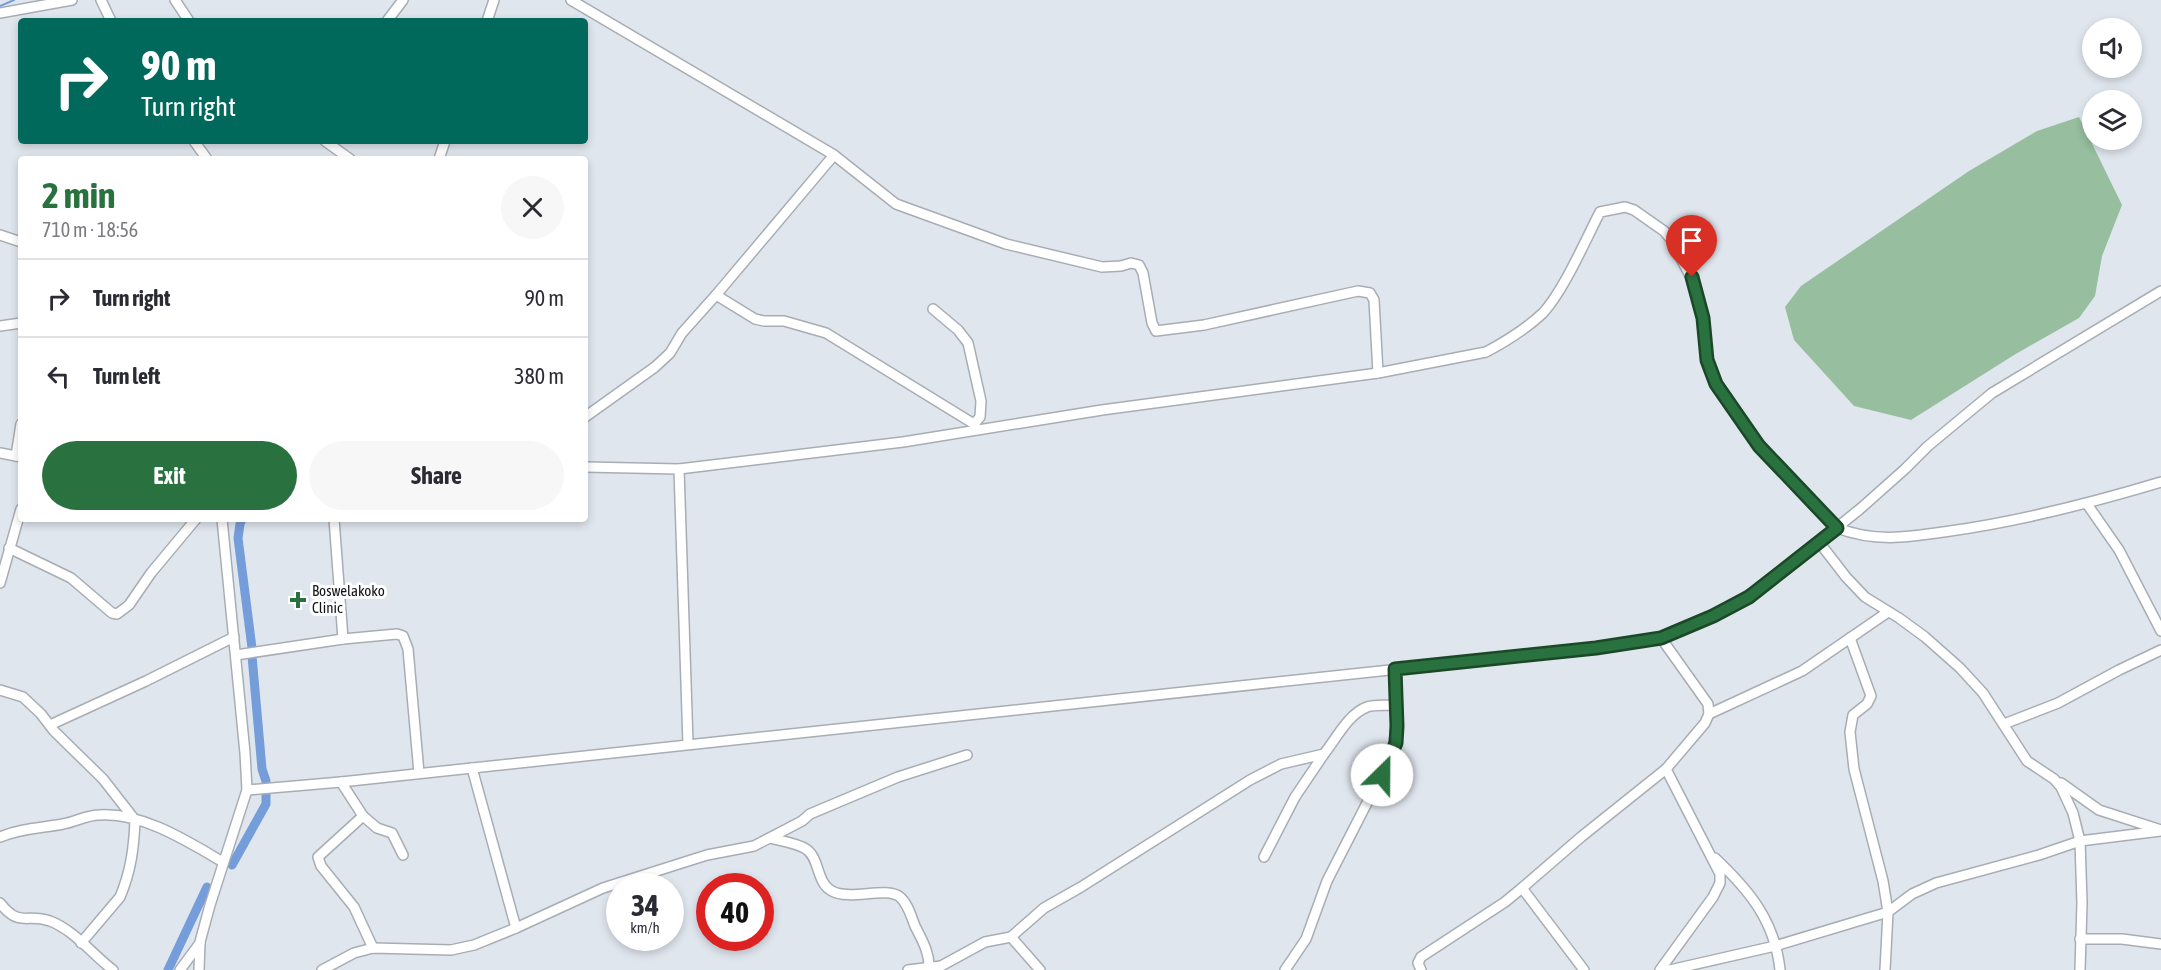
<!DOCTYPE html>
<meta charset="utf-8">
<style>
:root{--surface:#fff;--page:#f7f7f7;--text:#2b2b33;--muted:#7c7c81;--line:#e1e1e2;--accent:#29713e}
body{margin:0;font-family:"Asap Condensed",sans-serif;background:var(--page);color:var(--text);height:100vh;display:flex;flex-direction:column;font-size:22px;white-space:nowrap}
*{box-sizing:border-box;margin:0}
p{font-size:20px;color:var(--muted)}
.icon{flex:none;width:33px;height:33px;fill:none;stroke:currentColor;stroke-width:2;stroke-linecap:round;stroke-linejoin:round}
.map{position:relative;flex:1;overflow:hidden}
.panel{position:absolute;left:18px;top:156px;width:570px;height:366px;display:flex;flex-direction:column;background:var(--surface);border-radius:6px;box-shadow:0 3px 9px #0003}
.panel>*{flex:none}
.guide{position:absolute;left:18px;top:18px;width:570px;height:126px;border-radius:6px;box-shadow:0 3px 9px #0003;background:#00695c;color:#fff;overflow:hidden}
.tools{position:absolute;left:2082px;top:18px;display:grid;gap:12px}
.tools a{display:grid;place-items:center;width:60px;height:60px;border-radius:50%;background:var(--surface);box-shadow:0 3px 9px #0003;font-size:30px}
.speed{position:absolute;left:606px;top:873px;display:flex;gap:12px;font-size:30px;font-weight:700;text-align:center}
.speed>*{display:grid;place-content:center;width:78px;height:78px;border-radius:50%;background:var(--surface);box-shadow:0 3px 9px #0003;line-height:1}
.speed small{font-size:15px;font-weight:400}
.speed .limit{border:9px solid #d22;background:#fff;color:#111}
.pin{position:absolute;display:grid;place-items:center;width:51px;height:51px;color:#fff;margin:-62px -26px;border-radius:50% 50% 50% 0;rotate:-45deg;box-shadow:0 0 6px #0007}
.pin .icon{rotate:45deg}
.me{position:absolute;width:66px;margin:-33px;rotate:23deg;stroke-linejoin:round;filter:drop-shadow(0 0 4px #0008)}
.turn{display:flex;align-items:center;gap:21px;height:126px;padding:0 24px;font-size:27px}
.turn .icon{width:78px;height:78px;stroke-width:2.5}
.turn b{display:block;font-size:42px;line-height:51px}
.round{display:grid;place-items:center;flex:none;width:63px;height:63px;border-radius:32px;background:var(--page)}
.head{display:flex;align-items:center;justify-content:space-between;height:102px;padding:0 24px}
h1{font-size:36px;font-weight:700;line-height:45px;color:var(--accent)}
.cta{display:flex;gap:12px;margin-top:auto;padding:12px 24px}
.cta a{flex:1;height:69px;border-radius:36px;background:var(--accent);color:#fff;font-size:24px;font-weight:700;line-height:69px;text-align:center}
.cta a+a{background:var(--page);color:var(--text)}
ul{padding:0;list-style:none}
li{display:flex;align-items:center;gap:18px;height:78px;padding:0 24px;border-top:2px solid var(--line)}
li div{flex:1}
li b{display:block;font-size:22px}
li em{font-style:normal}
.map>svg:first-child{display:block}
.green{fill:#97be9f}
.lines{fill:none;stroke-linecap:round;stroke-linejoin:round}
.stream{stroke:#759dda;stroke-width:2}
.canal{stroke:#759dda;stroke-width:9}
.minor-casing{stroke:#a8adb4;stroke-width:12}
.minor{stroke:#fff;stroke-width:9}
.route-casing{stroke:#1b4928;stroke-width:15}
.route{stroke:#29713e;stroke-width:10}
.poi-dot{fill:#29713e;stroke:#fff;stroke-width:2}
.labels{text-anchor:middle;stroke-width:6;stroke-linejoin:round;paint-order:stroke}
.poi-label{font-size:15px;fill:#121416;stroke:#fff;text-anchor:start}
</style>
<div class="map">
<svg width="2161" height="970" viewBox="0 0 2161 970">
<rect width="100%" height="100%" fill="#e0e6ee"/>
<polygon class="green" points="2079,117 2122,205 2102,256 2095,296 2079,318 2014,355 1911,420 1854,406 1794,340 1785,307 1801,286 1969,171 2037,131"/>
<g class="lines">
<polyline class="stream" points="0,6 14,0"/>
<g class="canal">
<polyline points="242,519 240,524 238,538 252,648"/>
<polyline points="232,865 266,804 266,781 262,769 252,656"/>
<polyline points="168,970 207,887"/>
</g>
<defs>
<g id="minor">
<polyline points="101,0 111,21"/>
<polyline points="175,0 189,21"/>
<polyline points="571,0 834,155 896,204 1006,244 1102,267 1121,266 1131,263 1139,265 1143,273 1152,323 1156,331 1204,325 1358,291 1370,293 1374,300 1378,373"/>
<polyline points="0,13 72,0"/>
<polyline points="387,21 403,0"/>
<polyline points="487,21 494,0"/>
<polyline points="194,141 207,159"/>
<polyline points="325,141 350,159"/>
<polyline points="834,155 716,295 755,319 764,321 784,321 826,333 974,424 977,430"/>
<polyline points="439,159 445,141"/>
<polyline points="0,235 21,242"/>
<polyline points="933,309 958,330 968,343 981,401 980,417 974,424"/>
<polyline points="0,326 21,323"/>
<polyline points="585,417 655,367 670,353 682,333 716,295"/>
<polyline points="0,453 21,457"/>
<polyline points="16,456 21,424"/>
<path d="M585,467L679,469L903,442L1102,410L1378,373L1486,352C1505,342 1527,328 1543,313C1564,290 1585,241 1600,212L1625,207L1634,210L1664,231L1670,238L1695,285L1703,318L1707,360L1716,384L1759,446L1837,528C1877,543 1909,537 1950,531C2022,521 2091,503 2161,482"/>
<polyline points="679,469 688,744"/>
<polyline points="2087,504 2119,550 2161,631"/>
<polyline points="334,519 343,639"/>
<polyline points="1819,542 1846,577 1865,597 1899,618 1925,637 1960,668 1983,693 2027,761 2054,779 2061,787 2073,813 2080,841 2161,831"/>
<polyline points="9,548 71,578 112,613 117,614 129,605 151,573 196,519"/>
<polyline points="0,583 21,509"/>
<polyline points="1850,638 1871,696 1867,704 1853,715 1850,732 1854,769 1883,881 1888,912 1885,970"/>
<polyline points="236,655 343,639 397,634 403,636 408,649 419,773"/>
<path d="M0,690L23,697L41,714L54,731L103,779L135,820C134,847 131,871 120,897L81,943"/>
<polyline points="1709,714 1802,671 1888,612"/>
<polyline points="2004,724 2058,703 2119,670 2161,650"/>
<polyline points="50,725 146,681 234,637"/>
<polyline points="472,768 516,928 603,888 707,855 754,846 802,821 810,814 898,777 967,755"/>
<polyline points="341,782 363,816 377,828 392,833 403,855"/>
<polyline points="2061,783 2099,810 2161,830"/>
<polyline points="247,790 341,782 1596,648 1661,638 1713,616 1764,586 1860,509 1905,469 1928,446 1992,393 2161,291"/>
<polyline points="363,816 318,857 321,866 354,907 373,948"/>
<path d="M0,837C21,828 42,828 63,824C75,822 87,815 99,815C142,812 187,841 223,862"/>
<path d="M770,838C781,841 797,843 806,849C820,858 816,883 832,891C850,901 886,886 900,897C908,904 911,916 915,926C922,940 930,953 929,969"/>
<polyline points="1264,857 1295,797 1324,754"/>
<path d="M1715,858C1749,890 1775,921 1780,970"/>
<path d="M0,903C20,928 26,913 50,921C74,930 93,955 113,970"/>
<polyline points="1011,937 1040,970"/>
<polyline points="2080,939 2122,939 2161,944"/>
<polyline points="180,970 200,943"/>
<polyline points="199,970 200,942 210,905 247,790 245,753 222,519"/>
<polyline points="322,970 354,953 373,948 451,950 474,945 516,928"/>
<path d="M908,970L941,966L985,942L1011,937L1044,908L1081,887L1250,780L1281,764L1324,754C1336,739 1348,714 1367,707C1376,704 1387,706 1397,705"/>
<path d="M1285,970L1306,939L1327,881L1390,758C1400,729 1396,699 1395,669"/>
<polyline points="1421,970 1418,963 1421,957 1505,902 1522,888"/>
<polyline points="1584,970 1522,888 1581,837 1666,769"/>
<polyline points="1660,970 1713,897 1720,883 1720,874 1666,769 1705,723 1709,714 1708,704 1661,638"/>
<polyline points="1670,970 1775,946 1888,912 1912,894 1936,883 2039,855 2080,841 2082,903 2080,970"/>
</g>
</defs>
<use href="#minor" class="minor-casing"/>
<use href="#minor" class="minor"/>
</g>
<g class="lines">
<defs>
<polyline id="route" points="1382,775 1396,743 1397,726 1395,669 1596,648 1661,638 1713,616 1749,597 1837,528 1759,446 1716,384 1707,360 1703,318 1692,277"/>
</defs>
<use href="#route" class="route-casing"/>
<use href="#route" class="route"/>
</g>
<path class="poi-dot" d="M295 591h6v6h6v6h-6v6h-6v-6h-6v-6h6z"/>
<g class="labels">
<g class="poi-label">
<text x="312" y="596">Boswelakoko<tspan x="312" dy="17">Clinic</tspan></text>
</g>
</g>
</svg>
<div class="tools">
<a><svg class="icon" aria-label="sound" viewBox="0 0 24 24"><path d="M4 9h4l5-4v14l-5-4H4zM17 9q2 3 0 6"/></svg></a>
<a><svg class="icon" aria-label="layers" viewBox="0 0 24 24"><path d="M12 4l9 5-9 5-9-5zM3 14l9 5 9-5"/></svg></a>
</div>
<div class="speed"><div>34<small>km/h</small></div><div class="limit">40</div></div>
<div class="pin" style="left:1692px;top:277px;background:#d93025"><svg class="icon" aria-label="arrive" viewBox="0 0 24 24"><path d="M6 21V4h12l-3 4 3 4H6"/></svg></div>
<svg class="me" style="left:1382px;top:775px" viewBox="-20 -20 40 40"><circle r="19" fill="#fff"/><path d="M0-13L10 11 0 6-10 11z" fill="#29713e"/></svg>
<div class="guide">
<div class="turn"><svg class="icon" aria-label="right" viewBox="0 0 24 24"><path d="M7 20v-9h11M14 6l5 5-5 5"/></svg><div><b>90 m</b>Turn right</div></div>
</div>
<section class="panel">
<div class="head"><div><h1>2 min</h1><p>710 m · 18:56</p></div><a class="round"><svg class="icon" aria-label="close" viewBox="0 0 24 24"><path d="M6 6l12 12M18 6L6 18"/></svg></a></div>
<ul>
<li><svg class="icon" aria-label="right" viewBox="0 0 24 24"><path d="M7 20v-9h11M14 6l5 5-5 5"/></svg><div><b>Turn right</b></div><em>90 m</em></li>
<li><svg class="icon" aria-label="left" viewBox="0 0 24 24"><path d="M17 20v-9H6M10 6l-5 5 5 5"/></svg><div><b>Turn left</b></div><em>380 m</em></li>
</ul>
<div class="cta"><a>Exit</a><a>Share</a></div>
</section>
</div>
